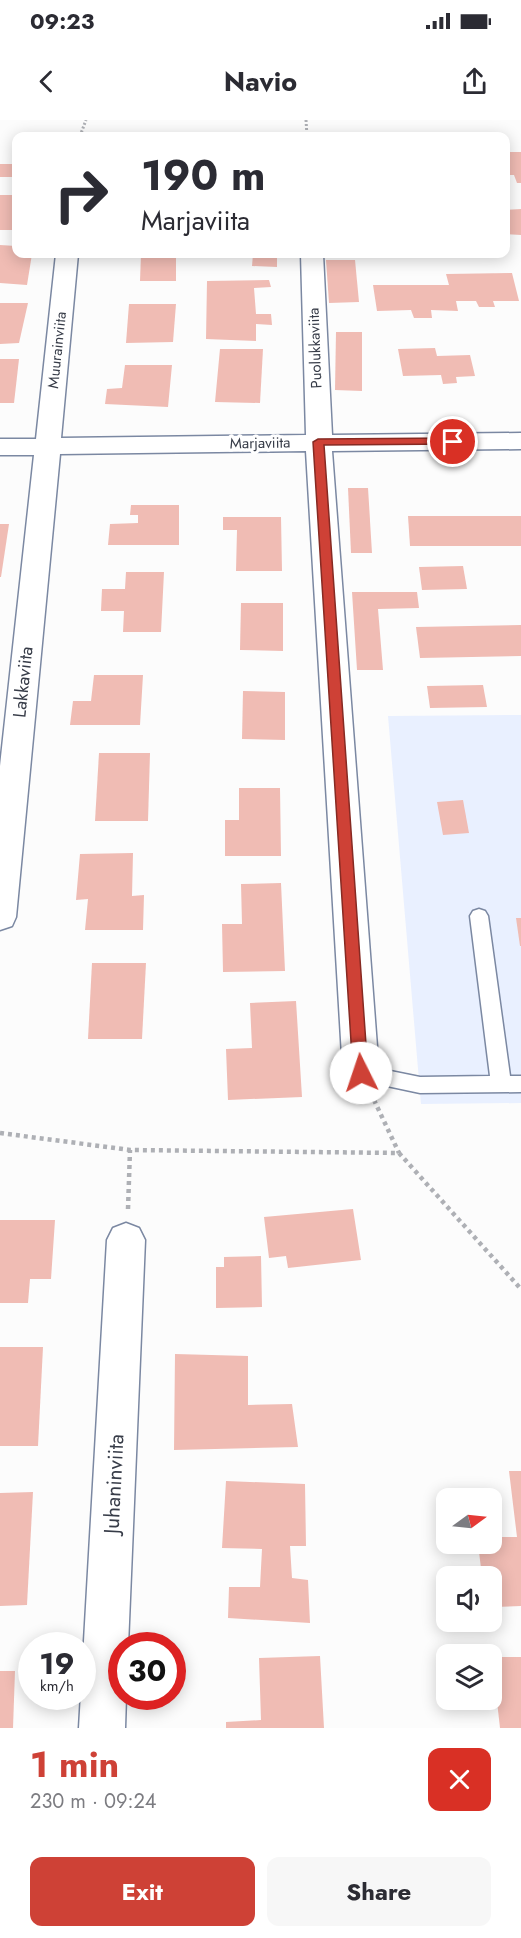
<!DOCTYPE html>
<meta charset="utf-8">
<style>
:root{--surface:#fff;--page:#f7f7f7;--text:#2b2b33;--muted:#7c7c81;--accent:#ce4136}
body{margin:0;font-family:Jost,sans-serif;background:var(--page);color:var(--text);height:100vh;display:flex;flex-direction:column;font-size:22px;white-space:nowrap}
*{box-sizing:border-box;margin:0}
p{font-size:20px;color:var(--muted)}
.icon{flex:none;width:33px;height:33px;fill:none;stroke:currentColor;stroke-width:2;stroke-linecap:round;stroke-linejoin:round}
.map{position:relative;height:1608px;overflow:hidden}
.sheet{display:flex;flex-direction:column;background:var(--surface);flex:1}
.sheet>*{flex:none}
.hud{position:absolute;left:12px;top:12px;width:498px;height:126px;border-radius:12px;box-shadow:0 3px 15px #0003;background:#fff;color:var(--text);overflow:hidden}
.needle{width:39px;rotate:75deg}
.tools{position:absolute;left:436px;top:1368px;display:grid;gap:12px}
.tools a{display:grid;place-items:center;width:66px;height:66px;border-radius:12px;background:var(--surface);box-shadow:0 3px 15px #0003;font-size:30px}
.speed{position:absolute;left:18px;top:1512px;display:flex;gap:12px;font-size:30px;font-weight:700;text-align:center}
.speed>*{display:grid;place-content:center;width:78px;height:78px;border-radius:50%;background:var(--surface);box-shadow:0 3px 15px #0003;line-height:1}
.speed small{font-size:15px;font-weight:400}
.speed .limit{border:9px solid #d22;background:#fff;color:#111}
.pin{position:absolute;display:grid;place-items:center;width:51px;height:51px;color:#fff;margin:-26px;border:3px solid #fff;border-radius:50%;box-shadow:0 2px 6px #0007}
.me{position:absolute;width:66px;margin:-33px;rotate:356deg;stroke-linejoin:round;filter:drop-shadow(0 0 4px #0008)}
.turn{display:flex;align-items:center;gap:21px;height:126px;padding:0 30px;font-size:27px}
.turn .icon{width:78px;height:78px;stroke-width:2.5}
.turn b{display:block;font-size:42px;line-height:51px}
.round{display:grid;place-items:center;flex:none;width:63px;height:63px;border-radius:12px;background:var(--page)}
.overview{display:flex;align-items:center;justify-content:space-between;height:102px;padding:0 30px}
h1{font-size:36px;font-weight:700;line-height:45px;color:var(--accent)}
.button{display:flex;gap:12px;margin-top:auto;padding:12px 30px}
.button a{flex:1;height:69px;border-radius:12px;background:var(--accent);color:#fff;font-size:24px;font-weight:700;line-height:69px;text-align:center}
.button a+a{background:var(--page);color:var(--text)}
.status{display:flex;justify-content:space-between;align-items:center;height:42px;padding:0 30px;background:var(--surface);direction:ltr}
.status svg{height:16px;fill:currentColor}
header{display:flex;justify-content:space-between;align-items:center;height:78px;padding:0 30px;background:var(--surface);font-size:27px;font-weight:700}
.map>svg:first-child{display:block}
.built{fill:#e9f0ff}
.building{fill:#f0bcb4}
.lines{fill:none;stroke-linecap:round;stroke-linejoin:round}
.service-casing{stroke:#7b88a2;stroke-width:3}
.minor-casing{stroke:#7b88a2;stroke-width:3}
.path-far1{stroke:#aeb0b5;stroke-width:3;stroke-dasharray:2 2;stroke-linecap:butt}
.path{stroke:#aeb0b5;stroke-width:4.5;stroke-dasharray:4 4;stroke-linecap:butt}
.service{fill:#fff;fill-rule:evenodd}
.minor{fill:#fff;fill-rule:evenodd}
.route{fill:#ce4136;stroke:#862a23;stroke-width:1.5}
.labels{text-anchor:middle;stroke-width:6;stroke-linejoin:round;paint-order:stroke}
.far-street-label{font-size:15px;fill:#373c48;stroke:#fff}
.street-label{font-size:18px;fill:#373c48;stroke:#fff}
.near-street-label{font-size:21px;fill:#373c48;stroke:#fff}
</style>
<div class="status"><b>09:23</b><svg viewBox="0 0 49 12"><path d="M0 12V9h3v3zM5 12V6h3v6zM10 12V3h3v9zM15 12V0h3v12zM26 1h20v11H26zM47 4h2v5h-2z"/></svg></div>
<header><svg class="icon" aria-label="back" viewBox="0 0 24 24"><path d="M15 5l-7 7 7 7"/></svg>Navio<svg class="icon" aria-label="share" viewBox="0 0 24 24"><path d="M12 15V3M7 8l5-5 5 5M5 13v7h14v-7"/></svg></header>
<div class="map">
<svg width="521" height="1608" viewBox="0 0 521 1608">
<rect width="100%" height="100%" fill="#fcfcfc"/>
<polygon class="built" points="521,595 521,983 421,984 388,596"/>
<g class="building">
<polygon points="13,29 16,29 16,57 0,57 0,44 12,44"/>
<polygon points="506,32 521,32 521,63 517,63 514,55 506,55"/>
<rect x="0" y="75" width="16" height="35"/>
<polygon points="521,89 521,115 506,114 506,90"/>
<polygon points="0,125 16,126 16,134 32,134 27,165 0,163"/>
<polygon points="141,134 176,134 176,161 140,161"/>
<polygon points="253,134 277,134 277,147 252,146"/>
<polygon points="326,140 355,140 359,182 329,183"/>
<polygon points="512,153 519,181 493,181 495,187 479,187 476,181 456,181 458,191 431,190 432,198 414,198 411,190 377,191 373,165 449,165 446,154"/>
<polygon points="269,160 271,167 254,168 256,194 271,194 272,205 256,204 256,221 206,219 207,161"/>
<polygon points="0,183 28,183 19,223 0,224"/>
<polygon points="129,184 176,184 173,222 126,223"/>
<polygon points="336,212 362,212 362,271 335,270"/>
<polygon points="435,228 437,236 470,235 475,256 456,257 457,263 443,264 441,255 403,256 398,229"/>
<polygon points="220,229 263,229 260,283 215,282"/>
<polygon points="0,239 19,239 14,283 0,283"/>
<polygon points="125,245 172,245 168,287 105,284 107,269 122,268"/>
<polygon points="348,368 368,368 372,433 351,433"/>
<polygon points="131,385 179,385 179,425 108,425 110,404 138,403 138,395 130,395"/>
<polygon points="408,396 521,396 521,426 410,426"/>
<polygon points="223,397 281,397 282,451 236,451 237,410 223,410"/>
<polygon points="0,404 9,404 1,457 0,457"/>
<polygon points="463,446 467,469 422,470 419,447"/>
<polygon points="126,452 164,452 161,512 123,512 124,491 101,491 102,469 125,469"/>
<polygon points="352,472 417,472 419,488 378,489 383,550 357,550"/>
<polygon points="241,483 283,483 283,531 240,530"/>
<polygon points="521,505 521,536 420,538 416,507"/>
<polygon points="94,555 143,555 140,605 70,605 73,581 91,581"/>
<polygon points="483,565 487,587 430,588 427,566"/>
<polygon points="243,571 285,572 285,620 242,619"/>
<polygon points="99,633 150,633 148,701 95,701"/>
<polygon points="239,668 280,668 281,736 225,736 225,700 239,700"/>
<polygon points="463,680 469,713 443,715 437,682"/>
<polygon points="133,733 132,776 144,775 143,810 85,810 88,779 76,780 80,734"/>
<polygon points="281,763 285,851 223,852 222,804 242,804 241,764"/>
<polygon points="516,798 521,798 521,826 520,826"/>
<polygon points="92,843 146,843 142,919 88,919"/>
<polygon points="296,881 302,977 228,980 226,929 252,928 250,883"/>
<polygon points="353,1089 361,1140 288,1148 286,1136 269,1138 264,1097"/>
<polygon points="0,1100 55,1100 51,1159 30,1159 28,1183 0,1183"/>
<polygon points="261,1136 262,1187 216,1188 216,1147 224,1147 224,1137"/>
<polygon points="0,1227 43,1227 38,1326 0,1326"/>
<polygon points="175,1234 248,1236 248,1285 292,1284 298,1327 174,1330"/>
<polygon points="509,1351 521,1351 521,1486 492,1487 492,1456 482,1456 478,1424 492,1424 492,1417 517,1417"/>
<polygon points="226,1361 305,1364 306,1426 290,1426 292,1458 308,1460 310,1503 228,1498 229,1467 260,1467 262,1429 222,1428"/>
<polygon points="33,1372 27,1485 0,1486 0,1373"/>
<polygon points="320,1536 324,1608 226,1608 226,1602 261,1600 259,1538"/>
<polygon points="492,1537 521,1537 521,1608 500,1608"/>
<polygon points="0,1551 15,1551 13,1608 0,1608"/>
</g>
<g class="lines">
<defs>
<polygon id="service" points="479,789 485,791 488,796 510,956 521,956 521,972 420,973 354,959 351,953 354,947 361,945 420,957 490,956 470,796 473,791"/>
<g id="minor">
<polygon points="56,134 78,134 61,318 306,315 301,134 323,134 332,315 521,313 521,329 332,331 379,953 373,964 361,968 349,964 343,953 306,331 60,334 16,797 12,806 0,810 0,646 34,335 0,335 0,319 36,319"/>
<polygon points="126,1103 139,1108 145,1120 128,1526 122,1526 122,1576 126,1576 125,1608 79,1608 107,1120 113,1108"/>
</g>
</defs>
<use href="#service" class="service-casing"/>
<use href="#minor" class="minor-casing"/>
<g class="path-far1">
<polyline points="306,0 307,16"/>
<polyline points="80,16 86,0"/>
</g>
<g class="path">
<polyline points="374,980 399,1033"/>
<polyline points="0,1013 130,1030 399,1033 521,1169"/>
<polyline points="128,1089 130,1030"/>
</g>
<use href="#service" class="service"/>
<use href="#minor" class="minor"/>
</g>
<polygon class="route" points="453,318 457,319 457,324 324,325 368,953 361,959 353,953 313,322 318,319"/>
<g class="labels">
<g class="far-street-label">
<text transform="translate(315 228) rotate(-92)" y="5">Puolukkaviita</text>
<text transform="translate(57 230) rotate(-84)" y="5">Muurainviita</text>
<text transform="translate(260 323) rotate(-1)" y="5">Marjaviita</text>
</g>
<g class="street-label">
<text transform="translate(23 562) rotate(-84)" y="6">Lakkaviita</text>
</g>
<g class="near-street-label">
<text transform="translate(114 1364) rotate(-87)" y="7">Juhaninviita</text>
</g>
</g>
</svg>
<div class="tools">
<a><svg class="needle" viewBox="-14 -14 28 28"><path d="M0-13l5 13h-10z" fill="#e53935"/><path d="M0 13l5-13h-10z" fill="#7c7c81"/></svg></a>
<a><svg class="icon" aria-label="sound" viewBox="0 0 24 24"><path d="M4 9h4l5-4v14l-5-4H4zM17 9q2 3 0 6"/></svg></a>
<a><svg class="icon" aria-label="layers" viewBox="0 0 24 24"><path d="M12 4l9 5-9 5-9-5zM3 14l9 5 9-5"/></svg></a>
</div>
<div class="speed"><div>19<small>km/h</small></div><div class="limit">30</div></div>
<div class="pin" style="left:453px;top:322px;background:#d93025"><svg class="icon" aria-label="arrive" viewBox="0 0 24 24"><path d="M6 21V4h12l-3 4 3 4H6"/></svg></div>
<svg class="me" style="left:361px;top:953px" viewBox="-20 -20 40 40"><circle r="19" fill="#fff"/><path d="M0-13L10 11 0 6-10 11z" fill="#ce4136"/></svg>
<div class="hud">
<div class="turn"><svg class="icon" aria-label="right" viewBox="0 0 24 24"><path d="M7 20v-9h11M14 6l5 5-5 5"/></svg><div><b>190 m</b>Marjaviita</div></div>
</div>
</div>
<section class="sheet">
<div class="overview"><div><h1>1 min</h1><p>230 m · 09:24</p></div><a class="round" style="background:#d93025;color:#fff"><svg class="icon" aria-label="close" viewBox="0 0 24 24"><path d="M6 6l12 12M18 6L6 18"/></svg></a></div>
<div class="button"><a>Exit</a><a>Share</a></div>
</section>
